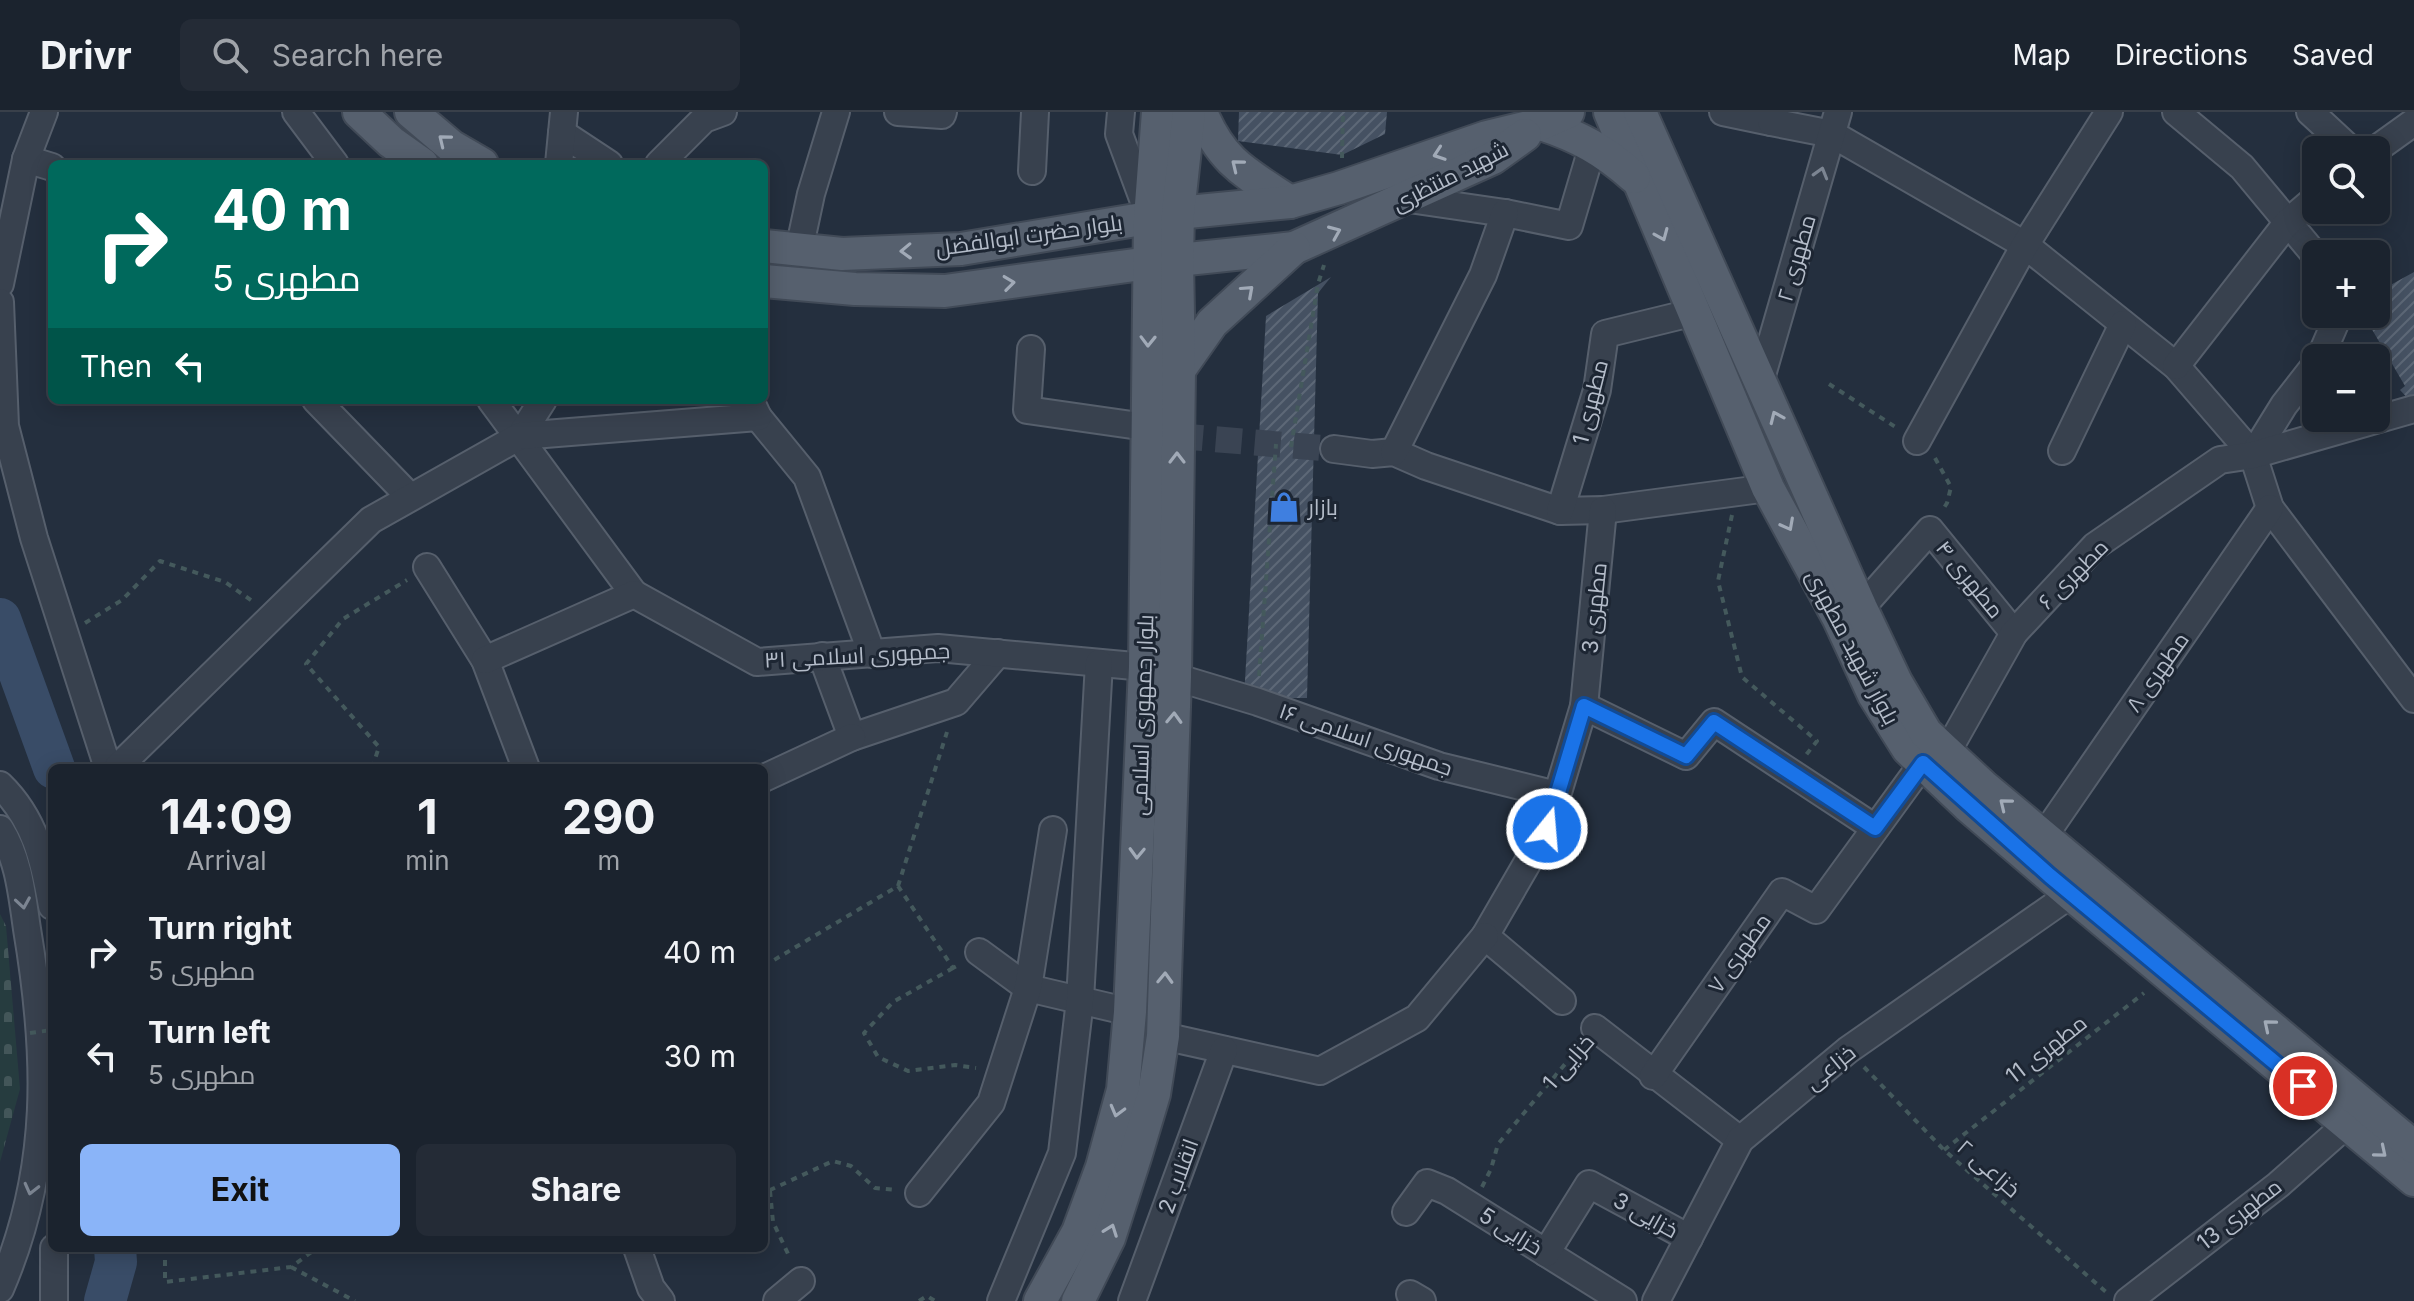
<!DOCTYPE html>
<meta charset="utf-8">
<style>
:root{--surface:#1b232e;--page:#242b36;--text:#f1f3f6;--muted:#a0a4aa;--line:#39404a;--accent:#8ab4f8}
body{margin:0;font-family:Inter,Cairo,sans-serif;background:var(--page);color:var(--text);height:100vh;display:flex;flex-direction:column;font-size:30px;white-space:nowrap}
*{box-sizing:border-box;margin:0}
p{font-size:26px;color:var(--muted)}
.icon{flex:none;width:44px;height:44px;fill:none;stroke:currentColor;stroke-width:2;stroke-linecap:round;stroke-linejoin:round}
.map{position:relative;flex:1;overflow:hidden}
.panel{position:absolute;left:48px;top:652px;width:720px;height:488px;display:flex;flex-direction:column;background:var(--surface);border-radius:12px;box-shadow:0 4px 20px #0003,0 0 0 2px var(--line)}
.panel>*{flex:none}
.guide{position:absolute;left:48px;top:48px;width:720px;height:244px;border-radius:12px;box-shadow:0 4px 20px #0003,0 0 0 2px var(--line);background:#00695c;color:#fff;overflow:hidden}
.buttons{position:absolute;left:2302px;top:24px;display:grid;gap:16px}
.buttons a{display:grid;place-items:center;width:88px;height:88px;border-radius:12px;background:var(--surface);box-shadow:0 4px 20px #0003,0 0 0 2px var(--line);font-size:40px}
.pin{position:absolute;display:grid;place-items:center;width:68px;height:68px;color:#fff;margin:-34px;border:4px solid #fff;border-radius:50%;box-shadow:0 2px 8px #0007}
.me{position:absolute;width:88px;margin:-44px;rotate:17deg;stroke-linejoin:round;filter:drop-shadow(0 0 6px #0008)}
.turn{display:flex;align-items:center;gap:28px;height:168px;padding:0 32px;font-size:36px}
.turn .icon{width:104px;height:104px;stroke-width:2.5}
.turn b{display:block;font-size:56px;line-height:68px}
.then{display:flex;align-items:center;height:76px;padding:0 32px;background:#0003;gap:16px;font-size:30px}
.eta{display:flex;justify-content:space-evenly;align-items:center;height:136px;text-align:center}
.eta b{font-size:48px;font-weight:700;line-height:56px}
.cta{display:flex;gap:16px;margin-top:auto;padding:16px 32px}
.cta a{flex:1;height:92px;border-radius:12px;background:var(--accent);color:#111;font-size:32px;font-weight:700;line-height:92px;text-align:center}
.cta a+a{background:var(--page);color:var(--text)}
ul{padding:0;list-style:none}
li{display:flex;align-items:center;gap:24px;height:104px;padding:0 32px}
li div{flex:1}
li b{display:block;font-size:30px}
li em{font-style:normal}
header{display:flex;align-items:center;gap:48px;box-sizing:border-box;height:112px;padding:0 40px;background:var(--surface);border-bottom:2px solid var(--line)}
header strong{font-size:38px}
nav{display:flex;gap:44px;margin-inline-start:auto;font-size:28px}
.search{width:560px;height:72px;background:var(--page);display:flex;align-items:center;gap:20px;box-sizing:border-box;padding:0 28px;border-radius:12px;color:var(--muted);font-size:30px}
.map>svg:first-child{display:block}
.cemetery{fill:url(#cemetery-stones)}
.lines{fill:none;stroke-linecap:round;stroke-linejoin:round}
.river{stroke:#394c67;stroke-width:42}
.building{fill:url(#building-hatch)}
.minor-tunnel{stroke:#3a4453;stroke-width:26;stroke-dasharray:26 13;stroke-linecap:butt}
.minor-casing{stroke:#565f6c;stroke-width:30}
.major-casing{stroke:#414a57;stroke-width:36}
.path{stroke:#44595c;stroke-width:4;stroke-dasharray:6 6;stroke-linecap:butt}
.minor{stroke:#38414e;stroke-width:26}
.major{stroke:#56606e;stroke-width:32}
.path-bridge{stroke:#44595c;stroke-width:4;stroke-dasharray:6 6;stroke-linecap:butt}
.oneway{stroke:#a1aab7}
.oneway2{stroke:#7c8592}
.route-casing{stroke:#114b97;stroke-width:20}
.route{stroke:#1a73e8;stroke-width:14}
.labels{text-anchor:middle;stroke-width:6;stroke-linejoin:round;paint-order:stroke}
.street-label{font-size:22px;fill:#b4bcc9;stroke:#1d2633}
.poi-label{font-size:22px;fill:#b4bcc9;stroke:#1d2633;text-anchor:start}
</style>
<header>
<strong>Drivr</strong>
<div class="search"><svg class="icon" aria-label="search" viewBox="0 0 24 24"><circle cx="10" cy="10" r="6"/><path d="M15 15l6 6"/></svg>Search here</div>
<nav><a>Map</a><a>Directions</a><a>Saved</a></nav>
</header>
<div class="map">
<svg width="2414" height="1189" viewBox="0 0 2414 1189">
<defs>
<pattern id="cemetery-stones" width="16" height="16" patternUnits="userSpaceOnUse" patternTransform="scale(2)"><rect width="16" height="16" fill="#263c3f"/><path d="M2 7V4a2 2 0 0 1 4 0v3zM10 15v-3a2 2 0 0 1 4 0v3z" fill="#435659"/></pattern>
<pattern id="building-hatch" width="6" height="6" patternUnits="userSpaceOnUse" patternTransform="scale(2)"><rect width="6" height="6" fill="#455162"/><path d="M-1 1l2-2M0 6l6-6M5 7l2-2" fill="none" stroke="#5d6877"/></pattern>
</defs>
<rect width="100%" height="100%" fill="#242f3e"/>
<polygon class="cemetery" points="0,802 6,814 20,977 0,1050"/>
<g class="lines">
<g class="river">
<polyline points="0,507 54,656"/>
<polyline points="105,1189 116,1150 115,1136"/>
</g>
</g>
<g class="building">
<polygon points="1239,0 1387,0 1385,22 1342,43 1238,29"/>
<polygon points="2414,160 2414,293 2400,278 2405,274 2363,202 2376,202 2376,181"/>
<polygon points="1331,165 1318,181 1307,586 1244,586 1266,204"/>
</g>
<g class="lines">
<polyline class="minor-tunnel" points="1177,324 1334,337"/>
<defs>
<g id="minor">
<polyline points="296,0 335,52"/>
<polyline points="898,0 942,3 943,0"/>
<polyline points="1121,0 1119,22 1149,103"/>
<polyline points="1723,0 1771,10"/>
<polyline points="1771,0 1771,10 1832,22 2025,133 2176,254 2253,343 2270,396 2414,587"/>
<polyline points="2176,0 2242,55 2316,144"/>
<polyline points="2310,0 2351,38"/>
<polyline points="562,21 609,52"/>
<polyline points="2375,38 2414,10"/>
<polyline points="26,47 52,55"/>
<polyline points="559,52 564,0"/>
<polyline points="659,52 704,7 723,0"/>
<polyline points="1032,59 1035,0"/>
<polyline points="1409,87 1505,101 1569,114 1593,33"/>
<polyline points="799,138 811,82 836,0"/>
<polyline points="0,172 26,47 44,0"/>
<polyline points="0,190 5,314 34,426 108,656"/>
<polyline points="1031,237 1027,298 1146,315"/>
<polyline points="2320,246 2339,202"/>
<polyline points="2176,254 2288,110 2316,86"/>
<polyline points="1760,270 1838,0"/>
<polyline points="316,288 409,384"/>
<polyline points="491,288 634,482"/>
<polyline points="752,292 758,305 807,365 872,542"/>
<polyline points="520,324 543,288"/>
<polyline points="1917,329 2025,133 2109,0"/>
<polyline points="1334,337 1372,342 1394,340 1426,354 1560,399 1603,398 1768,376"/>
<polyline points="2062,339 2123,212"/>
<polyline points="1394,340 1483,163 1505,101"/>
<polyline points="2253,343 2284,293 2316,252"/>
<polyline points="1560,399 1597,278 1605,222 1695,200"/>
<polyline points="427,455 485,548 526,656"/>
<polyline points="1861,496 1930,418 2014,521"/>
<polyline points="822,544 852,625 956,590 998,541"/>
<polyline points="485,548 634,482 757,550 938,536 1145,555"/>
<polyline points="1175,565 1258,590 1439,654 1557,683"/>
<polyline points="1584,594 1686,644 1714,610 1875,716"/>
<polyline points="1947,640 2014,521 2095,434 2220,348 2253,343 2414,297"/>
<polyline points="117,656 371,408 520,324 758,305"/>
<polyline points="764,666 852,625"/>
<path d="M0,673C35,707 44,748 52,794"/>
<path d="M0,717C19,747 22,783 27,817C48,943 52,1057 0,1177"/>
<polyline points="2044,724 2270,396"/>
<polyline points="979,840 1028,876 1130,900"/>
<polyline points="1562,889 1485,824 1547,717 1584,594 1603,398"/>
<polyline points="1595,916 1740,1028"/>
<polyline points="1163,924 1320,959 1417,906 1485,824"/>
<polyline points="1653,964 1782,780 1816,798 1923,651"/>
<polyline points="919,1081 991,991 1028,876 1053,718"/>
<polyline points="1406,1100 1427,1071 1447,1079 1623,1189"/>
<polyline points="54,1136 54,1189"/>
<polyline points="637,1136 651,1176 661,1189"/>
<polyline points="1546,1141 1589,1072 1689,1126"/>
<polyline points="1410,1182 1422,1189"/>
<polyline points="777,1189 801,1169"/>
<polyline points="1001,1189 1062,1041 1080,888 1099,551"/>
<polyline points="1132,1189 1224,938"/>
<polyline points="1656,1189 1740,1028 1848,938 2071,782"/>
<polyline points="2128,1189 2278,1073 2347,1012"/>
</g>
<g id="major">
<polyline points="359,0 391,30 422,52"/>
<polyline points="411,0 451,34 482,52"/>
<path d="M1201,0C1222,51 1246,61 1290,90"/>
<polyline points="1610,0 1768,376 1839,507 1874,583 1908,637 1967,693 2071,782 2414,1068"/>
<polyline points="1640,0 1861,496 1896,570 1926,621 1983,674 2414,1035"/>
<path d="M1541,12C1578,24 1605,39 1634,65"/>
<polyline points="764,134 842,142 961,137 1178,101 1290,90 1339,76 1487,25 1541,12 1568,0"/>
<polyline points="764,169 855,177 945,179 1149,151 1294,136 1493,46 1525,23"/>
<polyline points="1179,258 1212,211 1294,136"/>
<polyline points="1040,1189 1078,1120 1102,1055 1123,978 1130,900 1145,555 1150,106 1158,0"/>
<polyline points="1078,1189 1109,1126 1136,1042 1154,982 1163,924 1175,565 1179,258 1177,148 1178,101 1189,0"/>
</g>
</defs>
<use href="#minor" class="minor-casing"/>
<use href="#major" class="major-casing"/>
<g class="path">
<polyline points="1342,46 1343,0"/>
<polyline points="1829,272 1897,316"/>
<polyline points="1291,335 1318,172 1324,153"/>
<polyline points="1935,346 1951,375 1947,391 1942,399"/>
<polyline points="1732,403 1718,469 1742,565 1817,629 1806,643"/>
<polyline points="85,511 122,488 160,449 225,470 255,491"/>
<polyline points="1259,564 1276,332"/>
<polyline points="372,656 379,635 306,552 343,507 407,468"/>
<polyline points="898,774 947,620"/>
<polyline points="764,854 898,774 953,856 959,853"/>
<polyline points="953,856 893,890 864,921 878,945 908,959 955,953 976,956"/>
<polyline points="1864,955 1944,1038 2106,1180"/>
<polyline points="1944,1038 2144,881"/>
<polyline points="764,1067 770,1078 833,1049 851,1054 875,1076 896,1078"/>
<polyline points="1482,1075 1491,1057 1498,1032 1581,933"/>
<polyline points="770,1079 773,1110 790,1146"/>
<polyline points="165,1136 165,1170 291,1155 317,1136"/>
<polyline points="291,1155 355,1189"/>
<polyline points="919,1189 927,1184 935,1189"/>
</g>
<use href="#minor" class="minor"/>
<use href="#major" class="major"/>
<polyline class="path-bridge" points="30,921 52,918"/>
</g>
<defs><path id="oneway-chevron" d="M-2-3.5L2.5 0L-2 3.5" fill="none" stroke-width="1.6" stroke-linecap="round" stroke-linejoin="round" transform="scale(2)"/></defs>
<g class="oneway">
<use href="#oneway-chevron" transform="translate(444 28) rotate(-141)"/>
<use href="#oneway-chevron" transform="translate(1439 42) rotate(161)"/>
<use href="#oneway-chevron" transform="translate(1237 53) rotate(-141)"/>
<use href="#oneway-chevron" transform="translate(1335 120) rotate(-23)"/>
<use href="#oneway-chevron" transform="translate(1662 123) rotate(67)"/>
<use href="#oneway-chevron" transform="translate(906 139) rotate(178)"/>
<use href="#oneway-chevron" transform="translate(1009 171) rotate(-7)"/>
<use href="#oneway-chevron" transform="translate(1248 179) rotate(-42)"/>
<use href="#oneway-chevron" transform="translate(1148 229) rotate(91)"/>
<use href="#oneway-chevron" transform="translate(1776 305) rotate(-114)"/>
<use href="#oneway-chevron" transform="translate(1177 346) rotate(-90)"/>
<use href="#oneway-chevron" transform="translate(1788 413) rotate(62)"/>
<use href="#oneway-chevron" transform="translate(1174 606) rotate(-88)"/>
<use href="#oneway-chevron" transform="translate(2005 692) rotate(-141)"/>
<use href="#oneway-chevron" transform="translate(1137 741) rotate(92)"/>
<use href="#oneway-chevron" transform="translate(1165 866) rotate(-88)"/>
<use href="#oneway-chevron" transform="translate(2269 913) rotate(-140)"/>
<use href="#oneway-chevron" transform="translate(1117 999) rotate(105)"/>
<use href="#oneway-chevron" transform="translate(2381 1040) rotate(40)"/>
<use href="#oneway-chevron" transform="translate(1111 1118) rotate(-70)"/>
</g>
<g class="oneway2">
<use href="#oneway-chevron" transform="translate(1821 61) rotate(-74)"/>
<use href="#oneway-chevron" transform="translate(23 791) rotate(81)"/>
<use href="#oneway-chevron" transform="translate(31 1077) rotate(104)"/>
</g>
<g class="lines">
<defs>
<polyline id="route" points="1547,717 1584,594 1686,644 1714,610 1875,716 1923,651 2050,764 2303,974"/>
</defs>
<use href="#route" class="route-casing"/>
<use href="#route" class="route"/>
</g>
<defs>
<symbol id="shop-bare" viewBox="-9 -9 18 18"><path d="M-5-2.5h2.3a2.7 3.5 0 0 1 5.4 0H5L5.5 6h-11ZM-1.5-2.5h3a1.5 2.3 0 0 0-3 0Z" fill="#3f7fe0" stroke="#1d2633" stroke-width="2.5" paint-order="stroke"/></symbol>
</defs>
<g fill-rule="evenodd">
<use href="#shop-bare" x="1262" y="373" width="44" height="44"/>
</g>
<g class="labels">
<g class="street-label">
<text transform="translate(1450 64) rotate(-27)" y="8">شهید منتظری</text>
<text transform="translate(1029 123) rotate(-8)" y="8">بلوار حضرت ابوالفضل</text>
<text transform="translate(1796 146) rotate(-74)" y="8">مطهری ۲</text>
<text transform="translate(1590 290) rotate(-76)" y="8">مطهری 1</text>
<text transform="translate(2073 462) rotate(-45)" y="8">مطهری ۶</text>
<text transform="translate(1970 467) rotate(51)" y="8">مطهری ۴</text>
<text transform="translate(1594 496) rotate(-84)" y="8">مطهری 3</text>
<text transform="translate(1853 535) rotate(62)" y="8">بلوار شهید مطهری</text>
<text transform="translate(857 543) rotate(-3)" y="8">جمهوری اسلامی ۳۱</text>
<text transform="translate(2157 560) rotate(-55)" y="8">مطهری ۸</text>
<text transform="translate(1142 603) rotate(-88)" y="8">بلوار جمهوری اسلامی</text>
<text transform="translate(1366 627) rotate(19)" y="8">جمهوری اسلامی ۱۶</text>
<text transform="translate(1739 841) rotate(-55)" y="8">مطهری ۷</text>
<text transform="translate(2046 937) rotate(-38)" y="8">مطهری 11</text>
<text transform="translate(1568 950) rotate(-49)" y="8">خزایی 1</text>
<text transform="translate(1830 955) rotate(-39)" y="8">خزاعی</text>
<text transform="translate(1989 1056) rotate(41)" y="8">خزاعی ۲</text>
<text transform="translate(1178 1064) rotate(-70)" y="8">انقلاب 2</text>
<text transform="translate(2239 1102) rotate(-38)" y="8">مطهری 13</text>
<text transform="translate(1646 1103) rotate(29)" y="8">خزایی 3</text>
<text transform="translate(1511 1119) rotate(32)" y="8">خزایی 5</text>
</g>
<g class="poi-label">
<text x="1308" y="403">بازار</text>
</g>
</g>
</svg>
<div class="buttons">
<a><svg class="icon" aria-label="search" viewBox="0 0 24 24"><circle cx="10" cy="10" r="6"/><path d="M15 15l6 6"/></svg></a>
<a>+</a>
<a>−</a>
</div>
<div class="pin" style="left:2303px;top:974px;background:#d93025"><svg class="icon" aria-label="arrive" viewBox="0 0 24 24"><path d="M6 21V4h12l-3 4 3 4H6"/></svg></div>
<svg class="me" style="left:1547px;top:717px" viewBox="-20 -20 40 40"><circle r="17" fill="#1a73e8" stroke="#fff" stroke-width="3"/><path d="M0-11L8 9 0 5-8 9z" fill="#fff"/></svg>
<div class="guide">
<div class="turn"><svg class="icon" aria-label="right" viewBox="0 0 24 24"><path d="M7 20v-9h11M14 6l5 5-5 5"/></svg><div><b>40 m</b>مطهری 5</div></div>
<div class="then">Then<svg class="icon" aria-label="left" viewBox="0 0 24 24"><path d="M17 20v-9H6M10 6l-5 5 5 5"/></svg></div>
</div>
<section class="panel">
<div class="eta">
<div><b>14:09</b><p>Arrival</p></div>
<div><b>1</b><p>min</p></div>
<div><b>290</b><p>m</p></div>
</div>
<ul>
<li><svg class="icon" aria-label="right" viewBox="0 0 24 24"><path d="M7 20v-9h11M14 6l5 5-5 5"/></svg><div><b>Turn right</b><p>مطهری 5</p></div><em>40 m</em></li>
<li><svg class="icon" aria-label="left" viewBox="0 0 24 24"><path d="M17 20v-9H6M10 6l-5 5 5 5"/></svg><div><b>Turn left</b><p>مطهری 5</p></div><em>30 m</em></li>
</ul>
<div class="cta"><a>Exit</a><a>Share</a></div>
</section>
</div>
